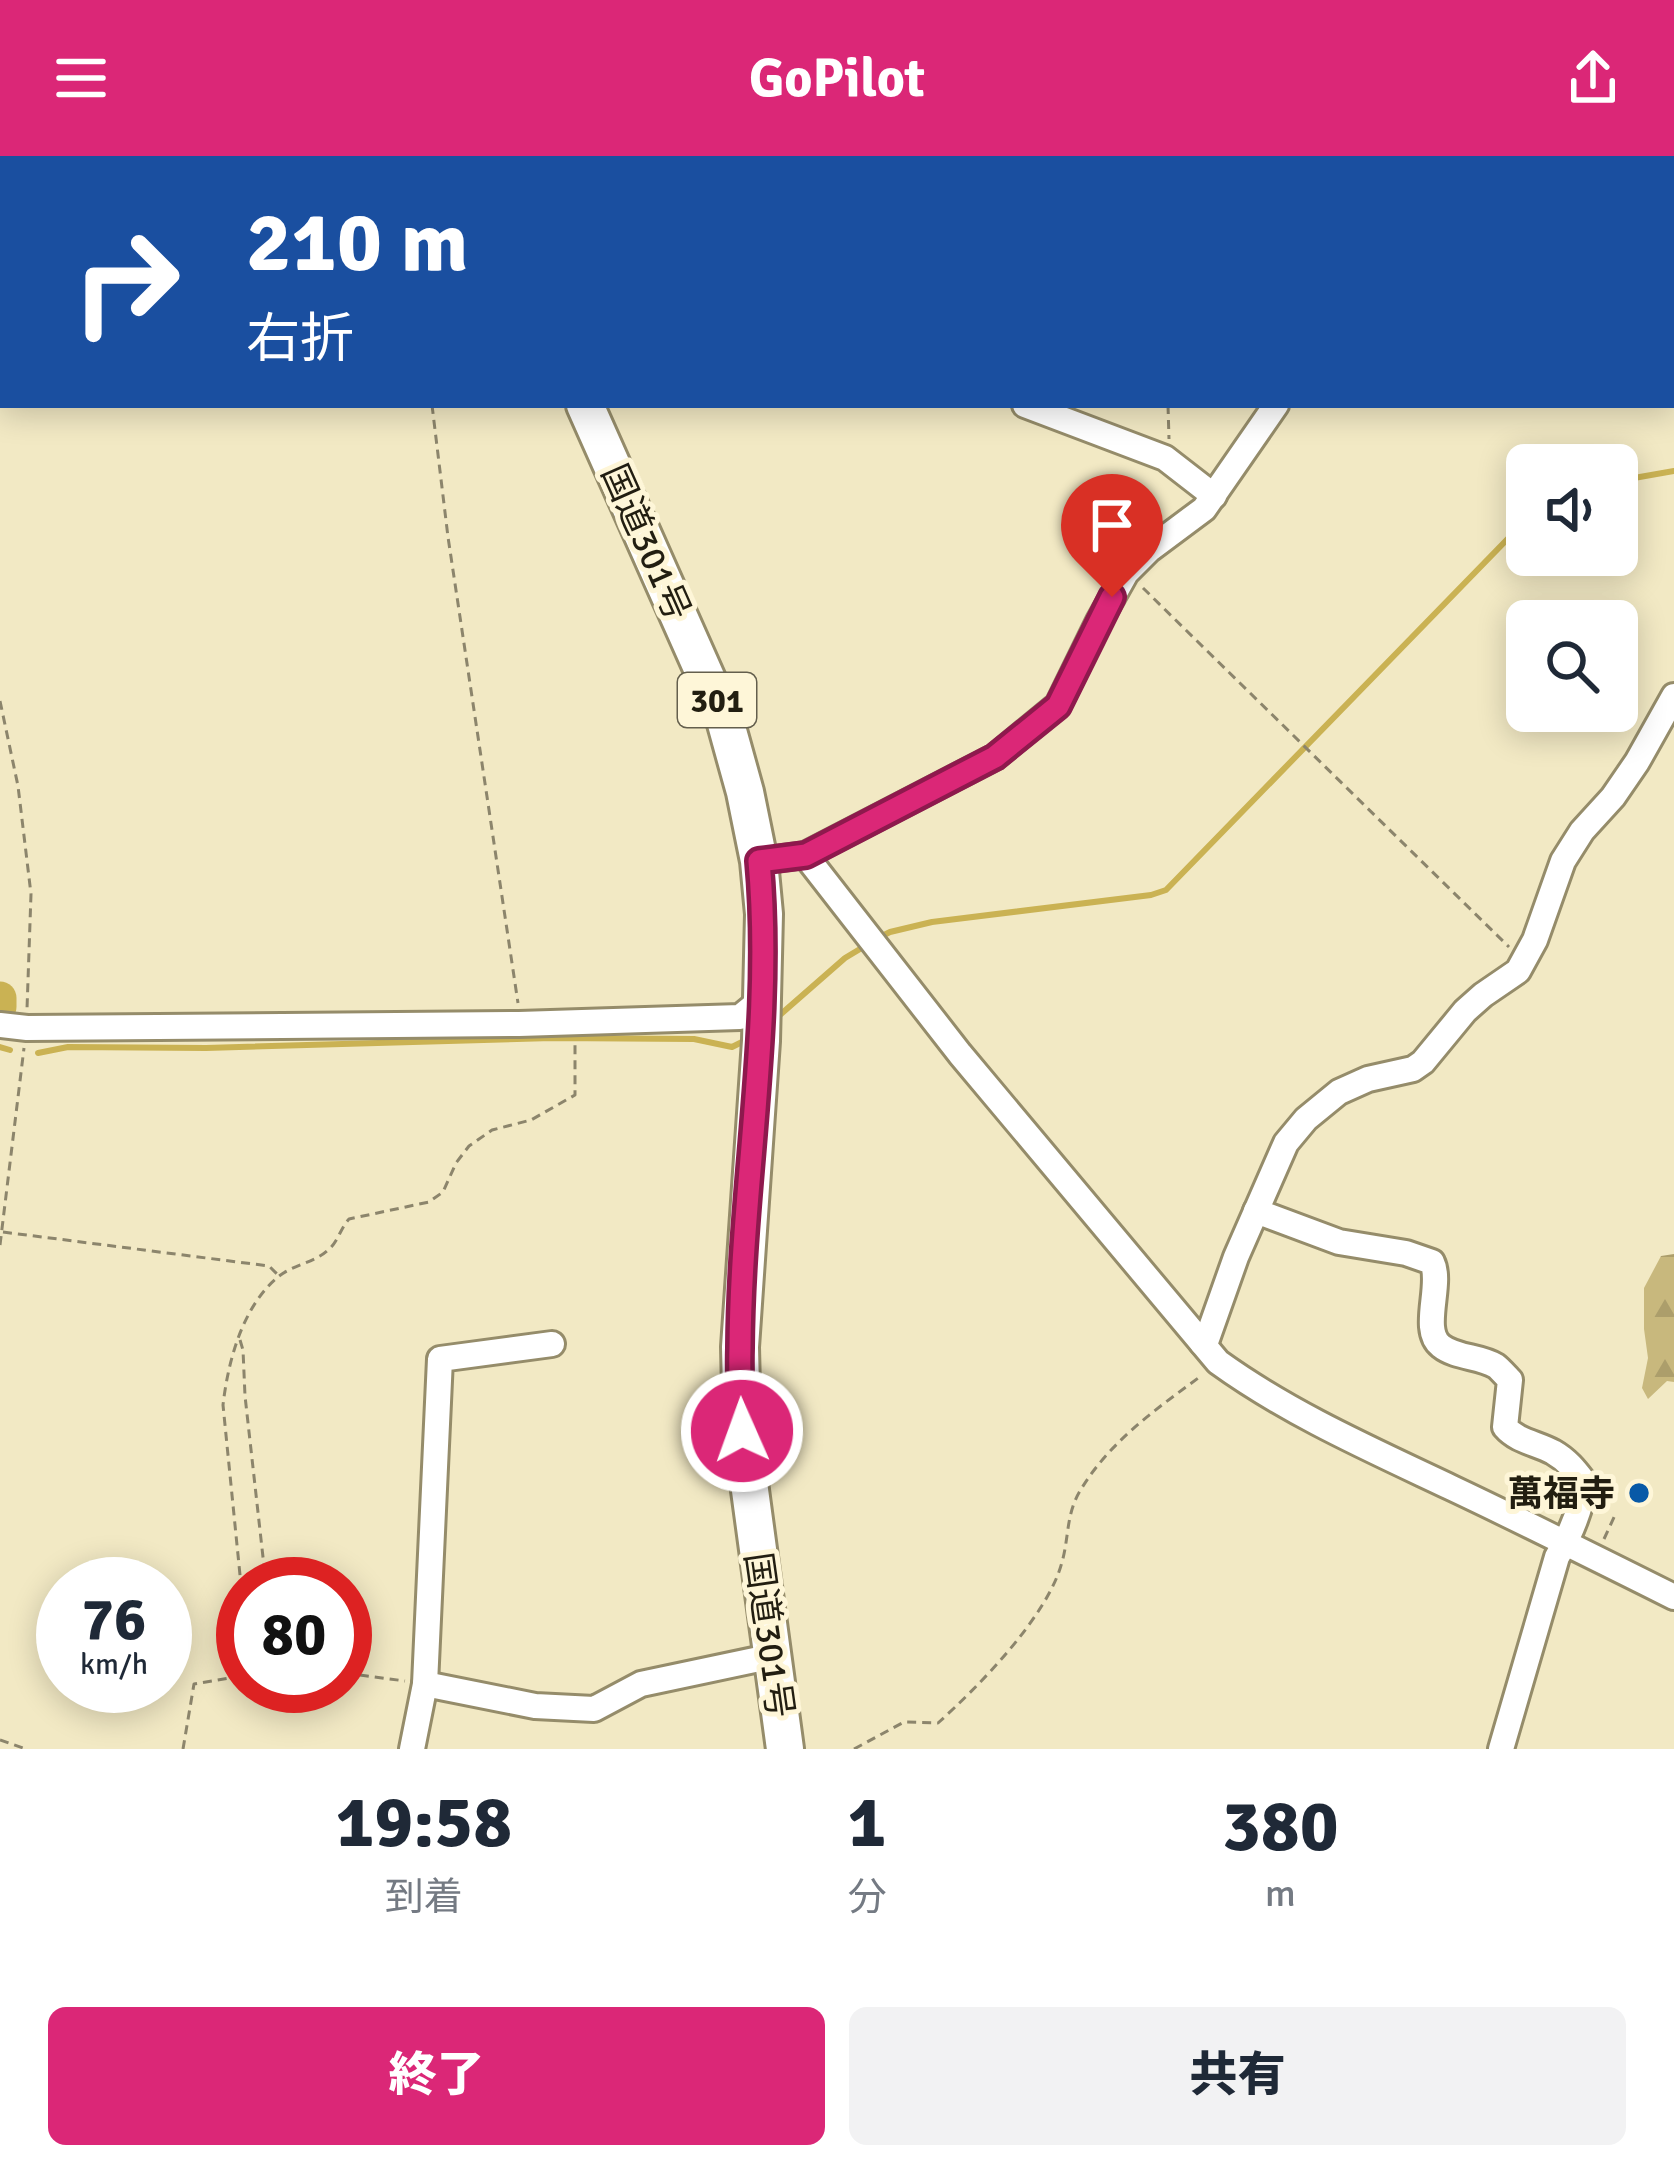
<!DOCTYPE html>
<html lang="ja">
<meta charset="utf-8">
<style>
:root{--surface:#fff;--page:#f2f2f3;--text:#1f2937;--muted:#747a83;--accent:#db2777}
body{margin:0;font-family:Signika,"Noto Sans JP",sans-serif;background:var(--page);color:var(--text);height:100vh;display:flex;flex-direction:column;font-size:45px;white-space:nowrap}
*{box-sizing:border-box;margin:0}
p{font-size:39px;color:var(--muted)}
.icon{flex:none;width:66px;height:66px;fill:none;stroke:currentColor;stroke-width:2;stroke-linecap:round;stroke-linejoin:round}
.map{position:relative;height:1593px;overflow:hidden}
.details{display:flex;flex-direction:column;background:var(--surface);flex:1}
.details>*{flex:none}
.hud{position:absolute;left:0px;top:0px;width:1674px;height:252px;box-shadow:0 6px 30px #0003;background:#1a4fa0;color:#fff;overflow:hidden}
.fabs{position:absolute;left:1506px;top:288px;display:grid;gap:24px}
.fabs a{display:grid;place-items:center;width:132px;height:132px;border-radius:18px;background:var(--surface);box-shadow:0 6px 30px #0003;font-size:60px}
.speed{position:absolute;left:36px;top:1401px;display:flex;gap:24px;font-size:60px;font-weight:700;text-align:center}
.speed>*{display:grid;place-content:center;width:156px;height:156px;border-radius:50%;background:var(--surface);box-shadow:0 6px 30px #0003;line-height:1}
.speed small{font-size:30px;font-weight:400}
.speed .limit{border:18px solid #d22;background:#fff;color:#111}
.pin{position:absolute;display:grid;place-items:center;width:102px;height:102px;color:#fff;margin:-123px -51px;border-radius:50% 50% 50% 0;rotate:-45deg;box-shadow:0 0 12px #0007}
.pin .icon{rotate:45deg}
.me{position:absolute;width:132px;margin:-66px;rotate:358deg;stroke-linejoin:round;filter:drop-shadow(0 0 9px #0008)}
.turn{display:flex;align-items:center;gap:42px;height:252px;padding:0 48px;font-size:54px}
.turn .icon{width:156px;height:156px;stroke-width:2.5}
.turn b{display:block;font-size:84px;line-height:102px}
.eta{display:flex;justify-content:space-evenly;align-items:center;height:204px;text-align:center}
.eta b{font-size:72px;font-weight:800;line-height:84px}
.button{display:flex;gap:24px;margin-top:auto;padding:24px 48px}
.button a{flex:1;height:138px;border-radius:18px;background:var(--accent);color:#fff;font-size:48px;font-weight:800;line-height:138px;text-align:center}
.button a+a{background:var(--page);color:var(--text)}
header{display:flex;justify-content:space-between;align-items:center;height:156px;padding:0 48px;background:var(--accent);color:#fff;font-size:54px;font-weight:800}
.map>svg:first-child{display:block}
.forest{fill:url(#forest-firs)}
.lines{fill:none;stroke-linecap:round;stroke-linejoin:round}
.stream{stroke:#cab253;stroke-width:6}
.river{stroke:#cab253;stroke-width:33}
.minor-casing{stroke:#958c6a;stroke-width:30}
.major-casing{stroke:#958c6a;stroke-width:36}
.highway-casing{stroke:#958c6a;stroke-width:42}
.path{stroke:#8c856c;stroke-width:3;stroke-dasharray:9 6;stroke-linecap:butt}
.minor{stroke:#fff;stroke-width:24}
.major{stroke:#fff;stroke-width:30}
.highway{stroke:#fff;stroke-width:36}
.route-casing{stroke:#8e194d;stroke-width:30}
.route{stroke:#db2777;stroke-width:21}
.poi-dot{fill:#0859a7;stroke:#fef6d8;stroke-width:4.5}
.labels{text-anchor:middle;stroke-width:10;stroke-linejoin:round;paint-order:stroke}
.shield{fill:#fef6d8;stroke:#645f4d;stroke-width:3}
.shield-label{font-size:33px;font-weight:bold;fill:#221e11}
.street-label{font-size:36px;fill:#221e11;stroke:#fef6d8}
.poi-label{font-size:36px;font-weight:bold;fill:#221e11;stroke:#fef6d8;text-anchor:end}
</style>
<header><svg class="icon" aria-label="menu" viewBox="0 0 24 24"><path d="M4 6h16M4 12h16M4 18h16"/></svg>GoPilot<svg class="icon" aria-label="share" viewBox="0 0 24 24"><path d="M12 15V3M7 8l5-5 5 5M5 13v7h14v-7"/></svg></header>
<div class="map">
<svg width="1674" height="1593" viewBox="0 0 1674 1593">
<defs>
<pattern id="forest-firs" width="22" height="20" patternUnits="userSpaceOnUse" patternTransform="scale(3)"><rect width="22" height="20" fill="#c8b87d"/><path d="M5 1l3.5 6h-7zM16 11l3.5 6h-7z" fill="#ac9e6b"/></pattern>
</defs>
<rect width="100%" height="100%" fill="#f2e9c4"/>
<polygon class="forest" points="1674,1098 1674,1226 1667,1225 1648,1243 1642,1232 1648,1202 1644,1173 1644,1132 1661,1100"/>
<g class="lines">
<g class="stream">
<polyline points="1617,325 1674,315"/>
<polyline points="876,783 890,776 932,766 1151,739 1166,734 1527,363"/>
<polyline points="773,865 845,802 865,790"/>
<polyline points="0,891 10,894"/>
<polyline points="38,897 68,891 206,892 552,882 694,883 732,891 748,883"/>
</g>
<polyline class="river" points="0,842 0,851"/>
<defs>
<g id="minor">
<polyline points="193,0 195,3"/>
<polyline points="1305,3 1307,0"/>
<polyline points="1671,126 1674,126"/>
<polyline points="1025,249 1165,302 1214,340"/>
<path d="M805,699L960,898L1218,1206C1290,1258 1372,1294 1452,1332C1526,1367 1600,1404 1674,1441"/>
<polyline points="759,705 805,699 995,601 1058,549 1099,465 1126,417 1149,394 1204,353 1276,249"/>
<polyline points="0,869 27,872 519,868 740,861 762,843"/>
<path d="M1256,1055L1339,1086L1406,1097L1432,1106C1443,1128 1420,1174 1441,1190C1456,1202 1480,1200 1496,1210C1499,1212 1508,1222 1510,1224L1505,1271C1517,1285 1536,1287 1553,1296C1567,1304 1575,1314 1584,1326C1582,1351 1570,1379 1557,1401L1501,1593"/>
<polyline points="1202,1187 1207,1183 1236,1101 1286,987 1306,963 1339,936 1368,923 1413,913 1423,906 1465,855 1483,839 1518,815 1535,784 1563,705 1582,675 1613,641 1637,606 1674,540"/>
<polyline points="425,1528 535,1550 594,1553 641,1528 773,1500"/>
<polyline points="412,1593 425,1528 440,1203 552,1188"/>
</g>
<polyline id="major" points="787,3 787,0"/>
<g id="highway">
<polyline points="470,0 472,3"/>
<polyline points="585,249 725,564 745,636 759,705 764,758 761,885 740,1191 742,1275 785,1593"/>
</g>
</defs>
<use href="#minor" class="minor-casing"/>
<use href="#major" class="major-casing"/>
<use href="#highway" class="highway-casing"/>
<g class="path">
<polyline points="523,3 523,0"/>
<polyline points="617,3 618,0"/>
<polyline points="1231,3 1233,0"/>
<polyline points="432,249 448,381 518,847"/>
<polyline points="1168,249 1169,283"/>
<polyline points="1143,432 1509,791"/>
<polyline points="0,545 18,630 31,738 27,853"/>
<polyline points="3,1076 269,1110 279,1120"/>
<polyline points="0,1089 24,892"/>
<polyline points="240,1184 243,1194 245,1240 266,1428"/>
<polyline points="1604,1383 1616,1357"/>
<path d="M243,1449L223,1249C228,1206 242,1151 278,1121C292,1109 314,1107 328,1094C338,1086 340,1073 349,1063L429,1046L443,1036L456,1007L469,990L492,974L531,964L575,939V889"/>
<polyline points="345,1517 405,1525"/>
<polyline points="0,1584 26,1593"/>
<polyline points="183,1593 194,1528 241,1520 243,1516"/>
<path d="M854,1593L904,1566L938,1567C979,1530 1048,1460 1062,1406C1069,1382 1066,1358 1080,1335C1109,1286 1156,1253 1201,1220"/>
</g>
<use href="#minor" class="minor"/>
<use href="#major" class="major"/>
<use href="#highway" class="highway"/>
</g>
<g class="lines">
<defs>
<path id="route" d="M742,1275C741,1247 739,1220 740,1192C741,1029 774,868 759,705L806,699L995,601L1058,550L1112,441"/>
</defs>
<use href="#route" class="route-casing"/>
<use href="#route" class="route"/>
</g>
<circle class="poi-dot" cx="1639" cy="1337" r="12"/>
<g class="labels">
<rect class="shield" x="678" y="517" width="78" height="54" rx="9"/>
<g class="shield-label">
<text x="717" y="556">301</text>
</g>
<g class="street-label">
<text transform="translate(647 386) rotate(66)" y="13">国道301号</text>
<text transform="translate(770 1479) rotate(82)" y="13">国道301号</text>
</g>
<g class="poi-label">
<text x="1615" y="1350">萬福寺</text>
</g>
</g>
</svg>
<div class="fabs">
<a><svg class="icon" aria-label="sound" viewBox="0 0 24 24"><path d="M4 9h4l5-4v14l-5-4H4zM17 9q2 3 0 6"/></svg></a>
<a><svg class="icon" aria-label="search" viewBox="0 0 24 24"><circle cx="10" cy="10" r="6"/><path d="M15 15l6 6"/></svg></a>
</div>
<div class="speed"><div>76<small>km/h</small></div><div class="limit">80</div></div>
<div class="pin" style="left:1112px;top:441px;background:#d93025"><svg class="icon" aria-label="arrive" viewBox="0 0 24 24"><path d="M6 21V4h12l-3 4 3 4H6"/></svg></div>
<svg class="me" style="left:742px;top:1275px" viewBox="-20 -20 40 40"><circle r="17" fill="#db2777" stroke="#fff" stroke-width="3"/><path d="M0-11L8 9 0 5-8 9z" fill="#fff"/></svg>
<div class="hud">
<div class="turn"><svg class="icon" aria-label="right" viewBox="0 0 24 24"><path d="M7 20v-9h11M14 6l5 5-5 5"/></svg><div><b>210 m</b>右折</div></div>
</div>
</div>
<section class="details">
<div class="eta">
<div><b>19:58</b><p>到着</p></div>
<div><b>1</b><p>分</p></div>
<div><b>380</b><p>m</p></div>
</div>
<div class="button"><a>終了</a><a>共有</a></div>
</section>
